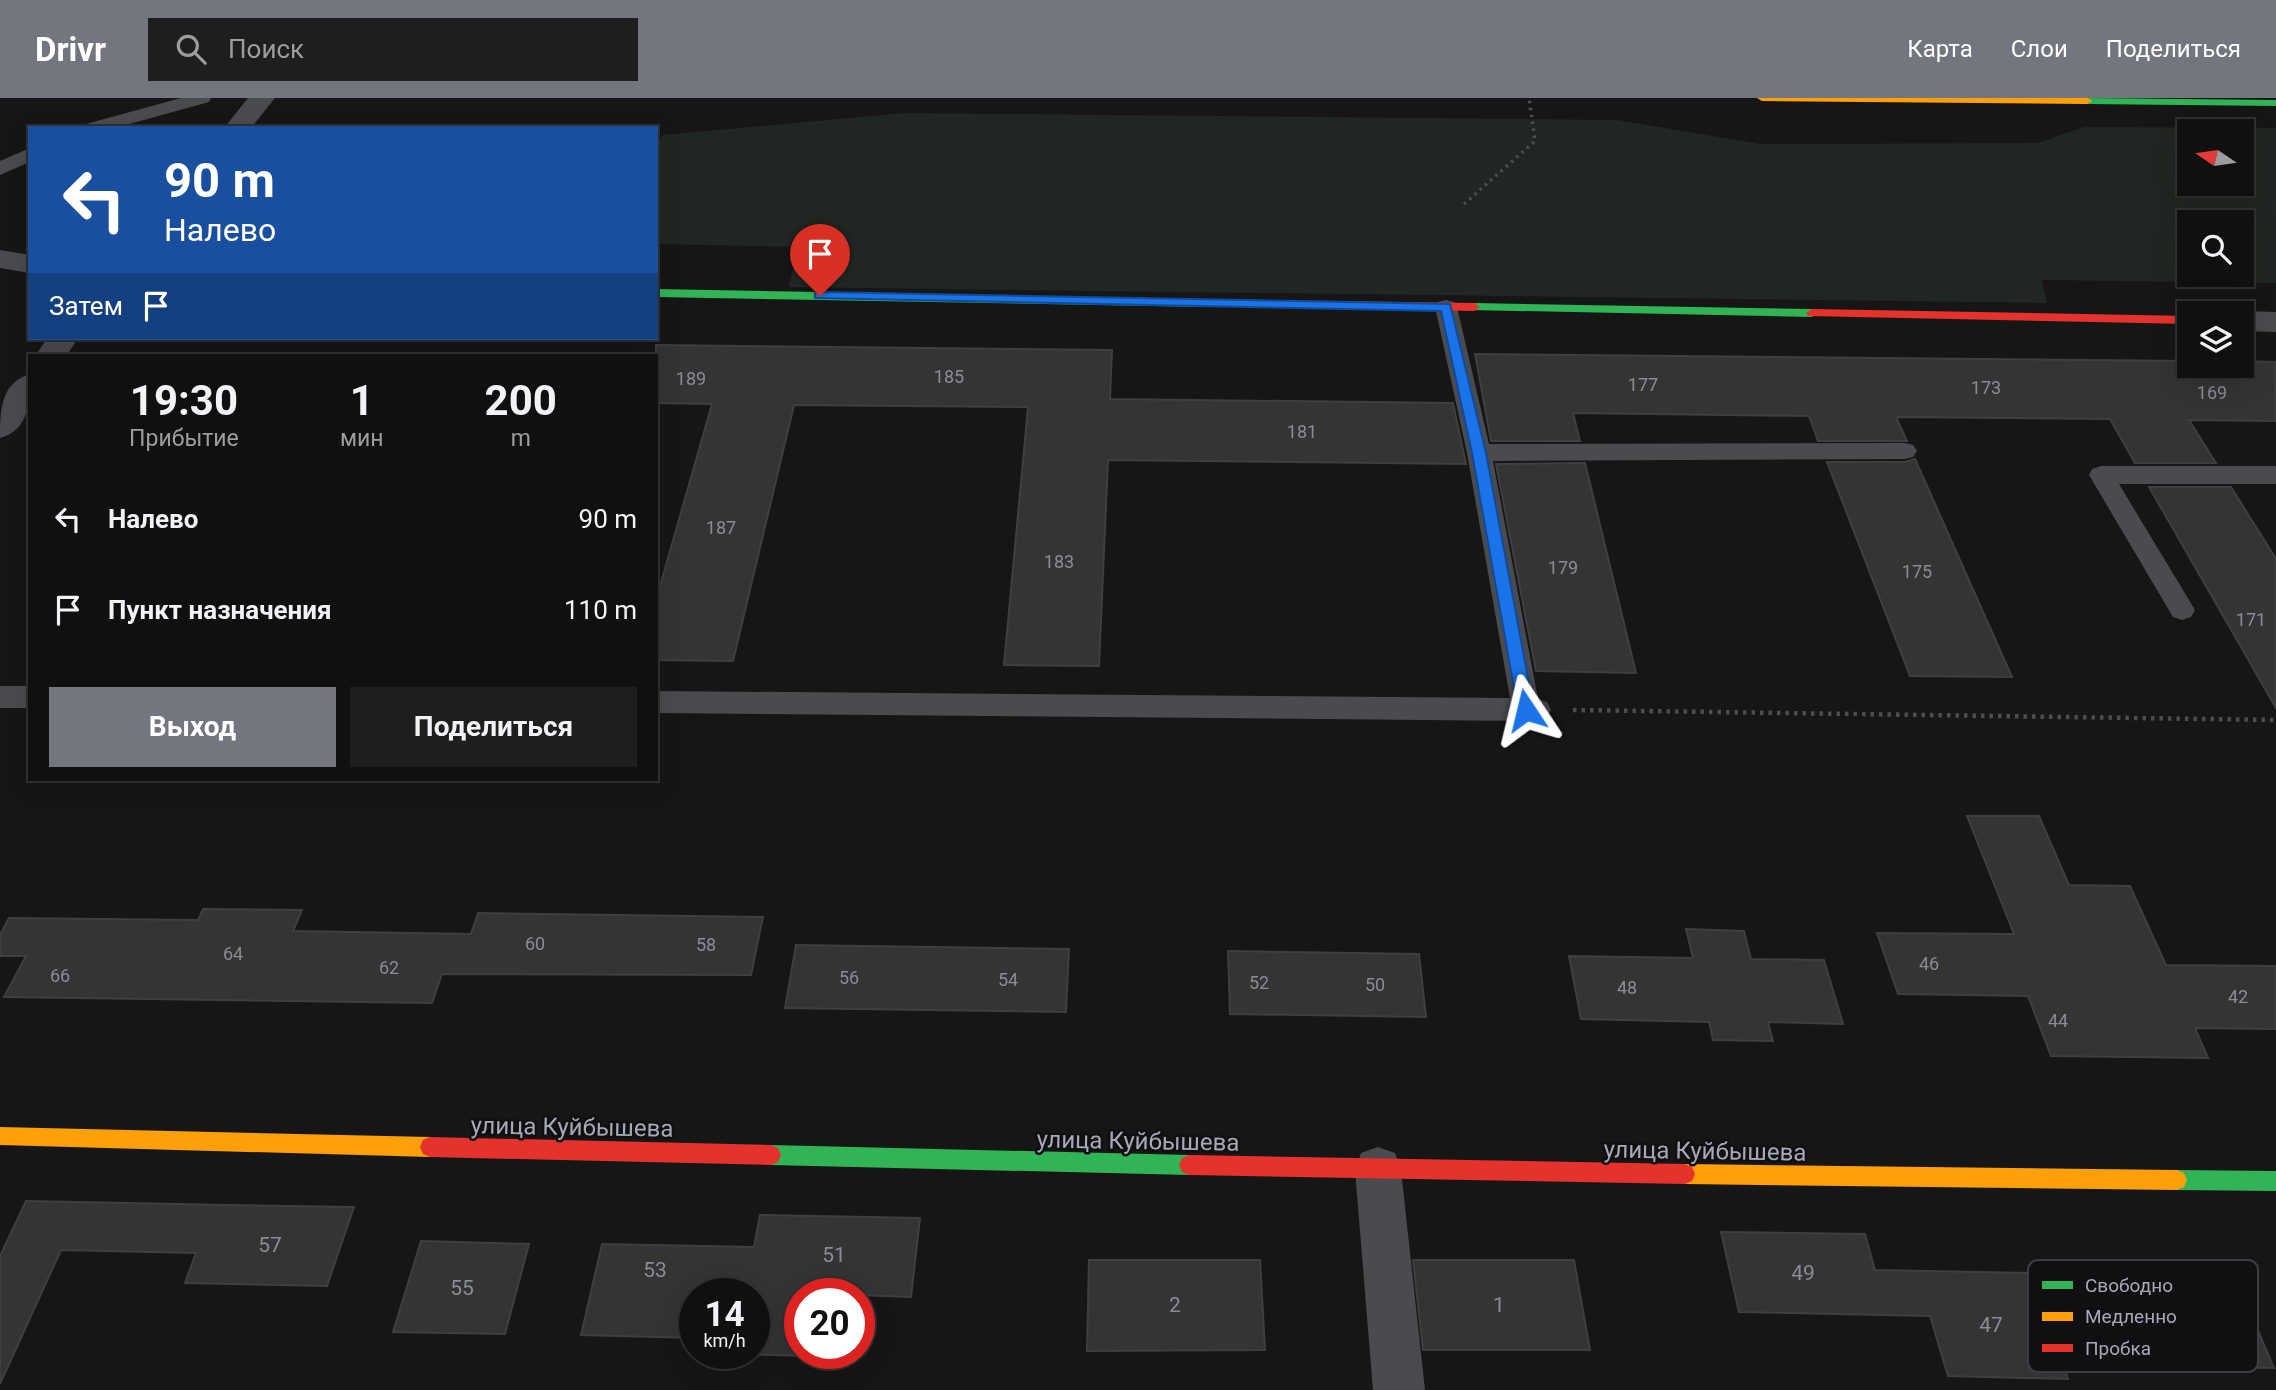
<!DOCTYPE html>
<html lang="ru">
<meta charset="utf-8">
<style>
:root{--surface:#101010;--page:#1e1e1e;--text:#f1f3f6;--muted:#9c9d9f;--line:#303030;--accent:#74767f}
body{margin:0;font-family:Roboto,sans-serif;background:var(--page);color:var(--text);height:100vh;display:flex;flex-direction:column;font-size:26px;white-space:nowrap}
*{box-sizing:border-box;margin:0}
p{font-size:23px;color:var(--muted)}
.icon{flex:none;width:38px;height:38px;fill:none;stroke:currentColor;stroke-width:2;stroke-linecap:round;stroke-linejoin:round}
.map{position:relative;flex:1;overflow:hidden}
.panel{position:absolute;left:28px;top:256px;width:630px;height:427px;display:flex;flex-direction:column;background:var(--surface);border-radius:0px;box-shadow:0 7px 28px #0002,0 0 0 2px var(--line)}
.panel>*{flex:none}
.hud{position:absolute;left:28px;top:28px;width:630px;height:214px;border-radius:0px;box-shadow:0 7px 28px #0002,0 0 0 2px var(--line);background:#1a4fa0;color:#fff;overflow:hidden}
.needle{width:46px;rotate:283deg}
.buttons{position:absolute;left:2177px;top:21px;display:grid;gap:14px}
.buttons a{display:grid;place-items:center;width:77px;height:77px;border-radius:0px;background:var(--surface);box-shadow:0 7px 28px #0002,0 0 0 2px var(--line);font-size:35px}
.speed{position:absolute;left:679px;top:1180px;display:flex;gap:14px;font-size:35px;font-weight:700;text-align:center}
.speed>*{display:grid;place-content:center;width:91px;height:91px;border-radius:50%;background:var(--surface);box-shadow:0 7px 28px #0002,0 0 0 2px var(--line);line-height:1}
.speed small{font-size:18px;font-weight:400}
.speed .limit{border:10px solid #d22;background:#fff;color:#111}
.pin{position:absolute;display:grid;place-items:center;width:60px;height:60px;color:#fff;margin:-72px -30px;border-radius:50% 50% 50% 0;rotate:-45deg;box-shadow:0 0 7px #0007}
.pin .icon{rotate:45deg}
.me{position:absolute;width:77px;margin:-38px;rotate:350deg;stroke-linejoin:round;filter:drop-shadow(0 0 5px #0008)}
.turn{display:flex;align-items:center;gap:24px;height:147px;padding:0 21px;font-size:32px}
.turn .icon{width:91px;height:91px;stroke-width:2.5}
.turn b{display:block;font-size:49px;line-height:60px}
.then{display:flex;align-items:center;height:66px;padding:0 21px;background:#0003;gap:14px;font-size:26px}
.eta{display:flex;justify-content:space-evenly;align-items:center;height:119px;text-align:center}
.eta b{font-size:42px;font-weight:700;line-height:49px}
.cta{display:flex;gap:14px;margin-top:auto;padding:14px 21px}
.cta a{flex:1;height:80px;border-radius:0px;background:var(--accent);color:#fff;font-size:28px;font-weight:700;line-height:80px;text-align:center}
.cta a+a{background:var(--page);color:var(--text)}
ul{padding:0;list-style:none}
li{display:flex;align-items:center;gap:21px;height:91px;padding:0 21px}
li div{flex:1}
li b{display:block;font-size:26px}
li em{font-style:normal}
header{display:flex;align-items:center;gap:42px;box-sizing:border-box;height:98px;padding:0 35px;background:var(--accent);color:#fff}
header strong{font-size:33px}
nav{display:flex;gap:38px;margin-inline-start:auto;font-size:24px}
.search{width:490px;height:63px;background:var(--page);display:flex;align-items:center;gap:18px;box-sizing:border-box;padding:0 24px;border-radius:0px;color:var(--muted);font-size:26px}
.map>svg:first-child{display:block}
.green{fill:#202621;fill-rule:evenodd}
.building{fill:#343435;stroke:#3f3f42;stroke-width:2}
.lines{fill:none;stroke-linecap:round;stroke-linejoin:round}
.path-far1{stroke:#4c4c51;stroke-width:3.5;stroke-dasharray:2.5 4.5;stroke-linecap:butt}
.path{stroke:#4c4c51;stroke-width:4.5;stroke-dasharray:3.5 5;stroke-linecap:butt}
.lane{fill:#4a4b4f;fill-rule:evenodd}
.street{fill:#4a4b4f;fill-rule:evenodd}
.fast{fill:#30b455;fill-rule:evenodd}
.slow{fill:#ff9f0a;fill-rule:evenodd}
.jam{fill:#e5322d;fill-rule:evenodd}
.route{fill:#1a73e8;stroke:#114b97;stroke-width:2}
.labels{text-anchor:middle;stroke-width:5;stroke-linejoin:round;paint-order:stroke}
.number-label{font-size:18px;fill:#8a8c96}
.near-number-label{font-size:21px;fill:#8a8c96}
.near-street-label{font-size:24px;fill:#a7a9b7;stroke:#101012}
.key{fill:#101012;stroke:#3d3e44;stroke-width:2}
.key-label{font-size:19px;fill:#a7a9b7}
</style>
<header>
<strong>Drivr</strong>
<div class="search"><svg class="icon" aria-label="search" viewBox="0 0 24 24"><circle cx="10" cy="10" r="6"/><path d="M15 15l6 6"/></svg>Поиск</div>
<nav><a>Карта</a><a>Слои</a><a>Поделиться</a></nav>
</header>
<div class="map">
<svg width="2276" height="1292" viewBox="0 0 2276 1292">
<rect width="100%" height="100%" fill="#161616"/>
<path class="green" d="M904,15L1618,22L1760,46L2038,45L2084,29L2276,30V185L2042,182L2047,205L789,189L797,149L656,146V54L662,37ZM2189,33H2242V86H2189ZM2189,124H2242V177H2189Z"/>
<g class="building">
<polygon points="656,247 1112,252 1110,301 1453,305 1466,366 1108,362 1099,568 1004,567 1028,309 794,307 733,563 656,562 656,502 712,306 656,305"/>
<polygon points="1475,256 2189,263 2189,268 2242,268 2242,263 2276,264 2276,323 2189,322 2216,365 2135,365 2110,321 1896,319 1907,343 1818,343 1809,318 1573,315 1580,343 1491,343"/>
<polygon points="1915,361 2012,579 1910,578 1827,364 1905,364"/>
<polygon points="1585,365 1636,575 1536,573 1496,366"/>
<polygon points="2149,389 2231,389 2276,461 2276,610"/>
<polygon points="1967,718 2039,718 2069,787 2130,788 2166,867 2276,868 2276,931 2195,930 2208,960 2051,958 2028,898 1898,896 1877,835 2014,836"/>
<polygon points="203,811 302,812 293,833 471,836 478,815 763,819 751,877 442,876 432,905 4,899 26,858 0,858 0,837 9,820 198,822"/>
<polygon points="1686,831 1744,833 1751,861 1824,862 1843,926 1768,924 1773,943 1713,942 1709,924 1581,921 1569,858 1693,860"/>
<polygon points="796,847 1069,851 1066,914 785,910"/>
<polygon points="1228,853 1419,856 1426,919 1230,916"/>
<polygon points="26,1103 228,1107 354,1109 327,1188 185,1185 196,1155 61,1152 0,1286 0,1158"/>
<polygon points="760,1117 920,1120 911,1199 800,1195 800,1255 813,1255 812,1258 735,1256 754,1255 754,1195 695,1195 695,1240 581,1237 602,1146 754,1149"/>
<polygon points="1721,1134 1865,1136 1875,1172 2031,1175 2068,1281 1948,1278 1930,1218 1739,1214"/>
<polygon points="421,1143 529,1146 505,1236 393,1234"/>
<polygon points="1089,1162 1260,1162 1265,1252 1087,1253"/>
<polygon points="1413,1162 1574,1162 1590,1252 1423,1252"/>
<polygon points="2116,1176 2235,1179 2274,1270 2150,1268"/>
</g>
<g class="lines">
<polyline class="path-far1" points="1464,106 1535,43 1529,0"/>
<polyline class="path" points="1573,612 2276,622"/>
<g class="lane">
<polygon points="181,0 211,0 209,4 115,30 84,30 86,26"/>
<polygon points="30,50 30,64 0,77 0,63"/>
<polygon points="1446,202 1454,204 1457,209 1489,346 1905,345 1913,347 1917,353 1913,359 1905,361 1493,363 1538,601 1547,604 1551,612 1547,620 1537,623 656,615 656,593 1510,600 1467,355 1435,209 1438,204"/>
<polygon points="2101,368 2276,368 2276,386 2119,386 2195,512 2191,519 2182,522 2173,519 2089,377 2092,371"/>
<rect x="0" y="588" width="30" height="22"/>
</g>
<g class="street">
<polygon points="248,0 275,0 251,30 224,30"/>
<polygon points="0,152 30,157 30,175 0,170"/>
<polygon points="2242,213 2276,214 2276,234 2242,233 2242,215 2234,215"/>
<polygon points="47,240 78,240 67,257 36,257"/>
<path d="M30,276C30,302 30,332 0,340C0,314 0,285 30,276Z"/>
<polygon points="1378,1049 1395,1055 1401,1072 1425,1292 1373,1292 1355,1072 1361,1055"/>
</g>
<g class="fast">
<polygon points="2086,0 2276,2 2276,8 2087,6 2082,3"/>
<polygon points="656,191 1207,201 1213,205 1207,209 656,199"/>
<polygon points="1474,205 1812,211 1818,215 1812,219 1470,212 1470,206"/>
<polygon points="771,1047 1189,1057 1196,1060 1199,1067 1196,1074 1189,1077 771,1067 764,1064 761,1057 764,1050"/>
<polygon points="2177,1072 2276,1073 2276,1093 2177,1092 2170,1089 2167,1082 2170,1075"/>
</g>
<g class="slow">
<polygon points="1757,0 2088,0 2092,3 2087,6 1762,3"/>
<polygon points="0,1029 430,1039 437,1042 440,1049 437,1056 430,1059 0,1047"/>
<polygon points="1685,1066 2177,1072 2184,1075 2187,1082 2184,1089 2177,1092 1685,1086 1678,1083 1675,1076 1678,1069"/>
</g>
<g class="jam">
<polygon points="1207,201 1474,205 1480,209 1474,213 1203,208 1203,202"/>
<polygon points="1812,211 2189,218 2189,226 1808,218 1806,215"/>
<polygon points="430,1039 771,1047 778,1050 781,1057 778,1064 771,1067 430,1059 423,1056 420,1049 423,1042"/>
<polygon points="1189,1057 1685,1066 1692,1069 1695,1076 1692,1083 1685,1086 1189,1077 1182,1074 1179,1067 1182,1060"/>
</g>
</g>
<polygon class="route" points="820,194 1450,206 1486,355 1534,612 1532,617 1521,617 1518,612 1472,355 1441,213 815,200 815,195"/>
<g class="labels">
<g class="number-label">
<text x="949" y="285">185</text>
<text x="691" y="287">189</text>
<text x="1643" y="293">177</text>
<text x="1986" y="296">173</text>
<text x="2212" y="301">169</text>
<text x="1302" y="340">181</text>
<text x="721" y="436">187</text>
<text x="1059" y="470">183</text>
<text x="1563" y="476">179</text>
<text x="1917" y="480">175</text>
<text x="2251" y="528">171</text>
<text x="535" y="852">60</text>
<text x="706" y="853">58</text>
<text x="233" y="862">64</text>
<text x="1929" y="872">46</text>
<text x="389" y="876">62</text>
<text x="60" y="884">66</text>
<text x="849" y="886">56</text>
<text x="1008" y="888">54</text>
<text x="1259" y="891">52</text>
<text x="1375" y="893">50</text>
<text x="1627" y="896">48</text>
<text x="2238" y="905">42</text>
<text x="2058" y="929">44</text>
</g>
<g class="near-number-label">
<text x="270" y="1154">57</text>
<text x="834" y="1164">51</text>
<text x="655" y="1179">53</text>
<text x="1803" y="1182">49</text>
<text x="462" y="1197">55</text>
<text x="1175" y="1214">2</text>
<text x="1499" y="1214">1</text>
<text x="1991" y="1234">47</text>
</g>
<g class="near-street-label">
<text transform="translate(572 1029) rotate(1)" y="8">улица Куйбышева</text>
<text transform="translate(1138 1043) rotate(1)" y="8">улица Куйбышева</text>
<text transform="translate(1705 1053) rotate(1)" y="8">улица Куйбышева</text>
</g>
</g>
<rect x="2028" y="1162" width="230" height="112" rx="10" class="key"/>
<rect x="2042" y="1183" width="31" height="8" fill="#30b455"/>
<rect x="2042" y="1214" width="31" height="9" fill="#ff9f0a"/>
<rect x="2042" y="1246" width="31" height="8" fill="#e5322d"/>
<g class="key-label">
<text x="2085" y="1194">Свободно</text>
<text x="2085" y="1225">Медленно</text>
<text x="2085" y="1257">Пробка</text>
</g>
</svg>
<div class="buttons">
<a><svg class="needle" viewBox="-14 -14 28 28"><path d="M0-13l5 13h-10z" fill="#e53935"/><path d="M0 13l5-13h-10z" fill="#9c9d9f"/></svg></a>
<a><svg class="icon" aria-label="search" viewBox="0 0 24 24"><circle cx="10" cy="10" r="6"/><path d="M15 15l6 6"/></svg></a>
<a><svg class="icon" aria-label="layers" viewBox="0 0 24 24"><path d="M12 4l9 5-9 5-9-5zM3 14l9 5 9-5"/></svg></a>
</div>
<div class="speed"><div>14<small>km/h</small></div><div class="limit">20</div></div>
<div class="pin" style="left:820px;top:198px;background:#d93025"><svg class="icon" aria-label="arrive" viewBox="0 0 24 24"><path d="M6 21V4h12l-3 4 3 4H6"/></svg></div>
<svg class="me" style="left:1526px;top:612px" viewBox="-20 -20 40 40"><path d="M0-17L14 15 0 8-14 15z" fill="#1a73e8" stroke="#fff" stroke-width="4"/></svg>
<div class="hud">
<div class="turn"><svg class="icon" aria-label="left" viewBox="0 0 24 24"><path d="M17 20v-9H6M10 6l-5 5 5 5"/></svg><div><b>90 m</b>Налево</div></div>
<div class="then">Затем<svg class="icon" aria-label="arrive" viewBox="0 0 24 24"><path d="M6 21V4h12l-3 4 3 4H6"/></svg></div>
</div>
<section class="panel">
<div class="eta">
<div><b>19:30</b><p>Прибытие</p></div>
<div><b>1</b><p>мин</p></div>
<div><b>200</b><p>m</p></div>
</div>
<ul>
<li><svg class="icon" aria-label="left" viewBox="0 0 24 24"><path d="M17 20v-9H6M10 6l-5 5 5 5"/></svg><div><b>Налево</b></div><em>90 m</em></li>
<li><svg class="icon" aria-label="arrive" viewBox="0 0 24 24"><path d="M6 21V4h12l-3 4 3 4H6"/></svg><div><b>Пункт назначения</b></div><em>110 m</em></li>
</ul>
<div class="cta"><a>Выход</a><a>Поделиться</a></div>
</section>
</div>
